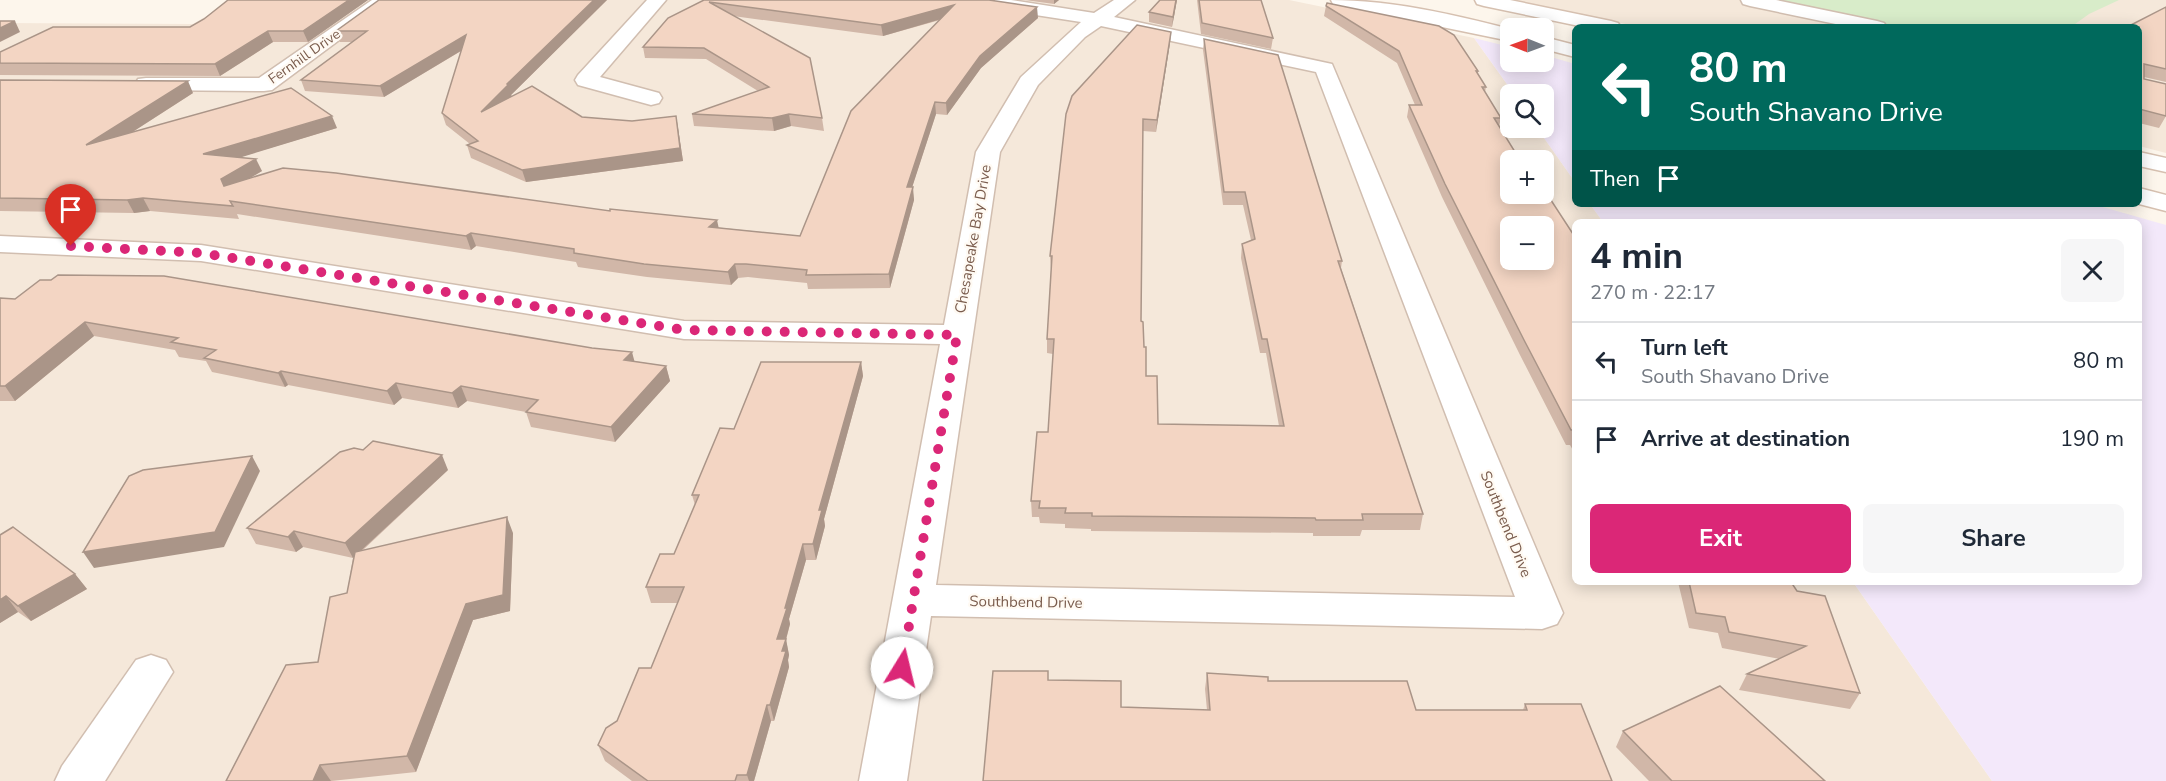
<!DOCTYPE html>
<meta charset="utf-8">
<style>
:root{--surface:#fff;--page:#f6f6f7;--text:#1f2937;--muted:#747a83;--line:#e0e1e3;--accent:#db2777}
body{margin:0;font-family:"Nunito Sans",sans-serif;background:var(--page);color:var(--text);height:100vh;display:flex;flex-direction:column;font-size:22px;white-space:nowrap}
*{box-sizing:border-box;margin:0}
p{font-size:20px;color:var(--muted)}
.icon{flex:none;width:33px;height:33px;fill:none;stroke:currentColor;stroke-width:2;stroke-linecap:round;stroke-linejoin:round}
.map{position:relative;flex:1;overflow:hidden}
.sheet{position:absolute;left:1572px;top:219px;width:570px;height:366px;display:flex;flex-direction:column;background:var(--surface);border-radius:9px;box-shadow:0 3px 15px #0003}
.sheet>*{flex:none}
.top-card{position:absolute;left:1572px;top:24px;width:570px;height:183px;border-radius:9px;box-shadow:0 3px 15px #0003;background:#00695c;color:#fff;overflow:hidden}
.needle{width:39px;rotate:271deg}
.fabs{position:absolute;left:1500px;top:18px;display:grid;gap:12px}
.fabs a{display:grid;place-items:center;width:54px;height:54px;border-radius:9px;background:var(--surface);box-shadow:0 3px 15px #0003;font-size:30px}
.pin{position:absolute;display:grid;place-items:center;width:51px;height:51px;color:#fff;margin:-62px -26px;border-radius:50% 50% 50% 0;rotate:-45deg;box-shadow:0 0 6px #0007}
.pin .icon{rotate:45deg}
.me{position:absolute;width:66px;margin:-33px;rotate:9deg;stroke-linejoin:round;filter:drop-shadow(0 0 4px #0008)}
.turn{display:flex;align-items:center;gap:21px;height:126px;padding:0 18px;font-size:27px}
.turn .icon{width:78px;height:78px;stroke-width:2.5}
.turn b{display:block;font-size:42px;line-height:51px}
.then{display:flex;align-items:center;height:57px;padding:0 18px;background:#0003;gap:12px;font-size:22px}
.round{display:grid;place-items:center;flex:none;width:63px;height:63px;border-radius:9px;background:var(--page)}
.head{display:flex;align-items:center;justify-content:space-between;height:102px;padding:0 18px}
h1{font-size:36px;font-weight:700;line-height:45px}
.button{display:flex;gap:12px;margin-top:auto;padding:12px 18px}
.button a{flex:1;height:69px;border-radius:9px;background:var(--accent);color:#fff;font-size:24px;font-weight:700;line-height:69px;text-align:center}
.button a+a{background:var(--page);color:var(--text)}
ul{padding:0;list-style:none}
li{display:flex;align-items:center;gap:18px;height:78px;padding:0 18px;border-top:2px solid var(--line)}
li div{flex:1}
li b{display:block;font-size:22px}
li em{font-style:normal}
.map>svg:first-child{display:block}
.residential{fill:#f5e8da;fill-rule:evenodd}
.education{fill:#f3e8fa}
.green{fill:#d8ecc9}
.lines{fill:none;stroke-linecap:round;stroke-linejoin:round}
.minor-casing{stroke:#d1beb0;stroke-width:3}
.secondary-casing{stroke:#d6c0b0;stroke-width:3}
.minor{fill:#fff;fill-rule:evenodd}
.secondary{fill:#fff;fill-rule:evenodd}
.wall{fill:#d1b7a8}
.shaded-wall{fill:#aa9588}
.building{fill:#f3d5c3;stroke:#aa9588;stroke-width:1.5;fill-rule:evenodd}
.route{stroke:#db2777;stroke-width:10;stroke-dasharray:0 18}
.labels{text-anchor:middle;stroke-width:4.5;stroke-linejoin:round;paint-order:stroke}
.far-street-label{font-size:14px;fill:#7a5c4d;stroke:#fffaf3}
.street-label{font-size:15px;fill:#7a5c4d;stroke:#fffaf3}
</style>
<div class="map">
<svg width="2166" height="781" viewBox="0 0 2166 781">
<rect width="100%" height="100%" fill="#fdf6ec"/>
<g class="residential">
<path d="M234,0H1289L1474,38L1514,94H1510V128H1537L1575,182V204H1590L1603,222H1575V582H1853L1992,781H0V23L193,24ZM1510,160H1544V194H1510ZM1510,226H1544V260H1510Z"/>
<polygon points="1510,0 2166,0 2166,153 2139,146 2139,27 1640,27"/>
</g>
<g class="education">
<polygon points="1474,38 1510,47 1510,62 1544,62 1544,55 1575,64 1575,182 1537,128 1544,128 1544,94 1514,94"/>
<polygon points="1590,204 2092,204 2166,225 2166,781 1992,781 1853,582 2139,582 2139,222 1603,222"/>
</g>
<polygon class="green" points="1773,0 2119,0 2089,14 2071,27 1902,27"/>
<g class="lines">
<defs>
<g id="minor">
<polygon points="372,0 393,0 272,90 264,91 146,90 138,89 135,84 138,79 146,78 259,78"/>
<polygon points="647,0 666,0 600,77 659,93 662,98 659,103 651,105 578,85 575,80 578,75"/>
<path d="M967,0H1011L1094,13L1114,0H1135L1114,17L1332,64L1563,613L1557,624L1542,629L931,616L907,781H859L940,344L684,339L201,261L0,252V236L201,245L684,321L944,325L976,152L1021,77L1081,22L976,6L969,4ZM1101,26L1316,72L1515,597L936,585L1000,152L1038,85L1085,37Z"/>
<polygon points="1741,0 1776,0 1877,21 1884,23 1887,27 1850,27 1750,6 1743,4"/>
<polygon points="151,655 166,660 173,672 105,781 55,781 62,766 136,660"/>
</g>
<g id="secondary">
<path d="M1331,0C1391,0 1452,14 1510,29V41L1340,6L1333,4Z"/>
<polygon points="1475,0 1510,0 1611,21 1618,23 1621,27 1584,27 1484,6 1477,4"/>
<polygon points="1544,37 1575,45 1575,57 1544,49"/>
<polygon points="2139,152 2166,158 2166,172 2139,166"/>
<polygon points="2139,188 2166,195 2166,211 2139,204"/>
</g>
</defs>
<use href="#minor" class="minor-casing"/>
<use href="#secondary" class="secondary-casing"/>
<use href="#minor" class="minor"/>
<use href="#secondary" class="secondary"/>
</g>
<g class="wall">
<polygon points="228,0 368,0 308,42 273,42 220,76 0,75 0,52 190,27 204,19"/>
<polygon points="379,0 607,0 511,95 512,96 582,117 632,121 676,116 678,128 683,161 526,182 471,158 467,145 470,144 446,125 442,113 461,51 384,97 305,91 301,80 352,42 340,42 336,31"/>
<polygon points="704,0 1038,18 981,68 947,115 936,114 912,187 914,200 890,288 808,289 807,283 748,277 738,278 731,285 647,277 578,267 576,262 476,246 471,250 237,214 239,219 150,211 134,213 0,211 0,80 193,93 131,133 337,128 240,157 262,171 250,178 800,236 940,20 883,36 733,16 822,118 824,131 791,126 774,131 694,126 692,114 758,91 706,59 645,58 643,47"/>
<polygon points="1025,0 1059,0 1054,4"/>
<polygon points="1160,0 1177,0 1172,27 1149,22 1149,12"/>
<polygon points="1197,0 1261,0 1273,38 1271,49 1201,34"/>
<polygon points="1326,6 1478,71 1478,74 1486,87 1485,92 1501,118 1499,126 1510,160 1575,237 1575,454 1570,445 1566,445 1520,355 1442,197 1407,117 1409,105 1415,105 1397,63 1324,16"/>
<polygon points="2166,7 2166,82 2144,77 2144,79 2166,84 2166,116 2159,128 2139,123 2139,27"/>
<polygon points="1171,32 1170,43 1156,132 1143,131 1141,321 1146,376 1158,424 1279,426 1266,353 1260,353 1241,258 1242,244 1251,240 1243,205 1223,205 1203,50 1204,39 1342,261 1341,268 1423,514 1420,530 1362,530 1360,536 1313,536 1313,533 1091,531 1091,529 1065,528 1065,524 1040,523 1039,517 1032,517 1031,501 1048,432 1053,354 1047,353 1047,339 1051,270 1050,256"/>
<polygon points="0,298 634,361 666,366 670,381 615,442 531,427 526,412 467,401 458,408 402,398 394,405 288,385 285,387 212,372 206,361 179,357 175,350 94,336 15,401 0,401"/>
<polygon points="861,362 863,376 824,519 825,526 816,560 806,560 789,619 790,624 786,640 789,655 788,660 789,667 774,721 771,721 754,781 632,781 605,761 598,745 617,721 651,668 678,603 651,603 646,587 674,554 695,505 692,495 734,429"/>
<polygon points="448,470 363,550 513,533 510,611 473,620 416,772 331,781 226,781 318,662 347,593 353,558 303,547 296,552 256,544 247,528"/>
<polygon points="0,535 75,574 87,589 31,621 18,612 0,623"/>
<polygon points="1678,582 1791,582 1860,693 1850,709 1739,690 1747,674 1780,659 1722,648 1718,633 1689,628"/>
<polygon points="1207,673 1268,681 1416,710 1523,710 1525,704 1612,781 983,781 1048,680 1121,707 1207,710 1205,689"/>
<polygon points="1623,731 1825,781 1649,781 1616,747"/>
</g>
<g class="shaded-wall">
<polygon points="349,0 368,0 308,42 303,31"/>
<polygon points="594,0 607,0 511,95 512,97 481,112 507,84"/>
<polygon points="1054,0 1059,0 1054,4"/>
<polygon points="1176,0 1177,0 1172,27 1173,17"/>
<polygon points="954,5 955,15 883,36 881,25"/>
<polygon points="1037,7 1038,18 981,68 947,115 946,103 980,56"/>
<polygon points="15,21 20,32 0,42 0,28"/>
<polygon points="268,31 273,42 220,76 215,64"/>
<polygon points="1171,32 1170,43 1156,132 1157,120"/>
<polygon points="466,35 469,46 384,97 380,86"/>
<polygon points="188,81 193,93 92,158 86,145"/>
<polygon points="935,102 936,114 908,200 907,187"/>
<polygon points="789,114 791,126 774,131 772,118"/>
<polygon points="332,116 337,128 209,167 203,154"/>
<polygon points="676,116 678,128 683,161 526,182 522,170"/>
<polygon points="256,159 262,171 227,192 221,179"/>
<polygon points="913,187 914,200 890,288 889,274"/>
<polygon points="143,198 150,211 134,213 127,200"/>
<polygon points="717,220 720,234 709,227"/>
<polygon points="471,233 476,246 471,250 466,236"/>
<polygon points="735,264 738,278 731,285 728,272"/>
<polygon points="85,322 94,336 15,401 5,386"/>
<polygon points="632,352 636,367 624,360"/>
<polygon points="861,362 863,376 824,519 825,526 816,560 813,544 819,510"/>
<polygon points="666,366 670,381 615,442 611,427"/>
<polygon points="281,371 288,385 285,387 278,373"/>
<polygon points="396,383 402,398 394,405 387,391"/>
<polygon points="461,386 467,401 458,408 452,393"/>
<polygon points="442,455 448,470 353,558 345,543"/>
<polygon points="252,456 260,471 224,547 94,568 83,552"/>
<polygon points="507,517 513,533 510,611 473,620 416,772 407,756 466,604"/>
<polygon points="294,531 303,547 296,552 288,537"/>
<polygon points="803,544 806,560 789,619 790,624 786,639 789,655 788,660 789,667 774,721 770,705 777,639 785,608"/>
<polygon points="75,574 87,589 31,621 18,606"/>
<polygon points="6,596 18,612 0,623 0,600"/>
<polygon points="767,705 771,721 754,781 749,781 747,775"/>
<polygon points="320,765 331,781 313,781"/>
</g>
<g class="building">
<polygon points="228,0 349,0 303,31 268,31 215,64 0,63 0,52 53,27 190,27 204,19"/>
<polygon points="379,0 594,0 507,84 508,85 481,112 532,86 582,117 632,121 676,116 680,148 522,170 467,145 478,141 442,113 466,35 380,86 301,80 367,31 336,31"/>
<polygon points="704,0 989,0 1037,7 980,56 946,103 935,102 907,187 913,187 889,274 806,275 807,270 746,264 735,264 728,272 644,264 574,253 574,249 471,233 466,236 230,201 233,206 143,198 127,200 0,198 0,80 188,81 86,145 291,88 332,116 203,154 256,159 221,179 224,186 283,168 336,173 610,211 610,209 717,220 709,227 800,236 851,111 954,5 881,25 709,2 810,58 822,118 789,114 772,118 692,114 769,87 704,48 643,47 668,18"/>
<polygon points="1160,0 1176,0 1173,17 1149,12"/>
<polygon points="1199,0 1261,0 1273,38 1202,23"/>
<path d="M1327,3L1439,26L1454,35L1478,71H1476L1486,87H1482L1501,118H1494L1520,160H1510V194H1547L1575,237V430H1571L1524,340L1445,184L1409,105H1422L1399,51L1326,6ZM1510,226H1544V260H1510Z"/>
<polygon points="2166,7 2166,69 2144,64 2144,79 2166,84 2166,116 2139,109 2139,27 2127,27"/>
<polygon points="0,21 15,21 0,28"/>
<polygon points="1137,25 1171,32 1157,120 1143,119 1141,321 1143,322 1144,347 1146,347 1146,376 1157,376 1158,424 1284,426 1267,339 1262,339 1242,244 1255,239 1245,192 1224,192 1204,39 1278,55 1342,261 1338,261 1423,514 1362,514 1363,520 1316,520 1315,518 1092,516 1092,513 1065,513 1066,508 1039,508 1040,501 1031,501 1037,432 1048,432 1054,339 1047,339 1052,256 1050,256 1066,114 1072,96"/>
<polygon points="58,275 164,276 592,348 632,352 624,360 666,366 611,427 526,412 538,400 461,386 452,393 396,383 387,391 281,371 278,373 204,358 216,350 171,342 178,338 85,322 5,386 0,386 0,298 15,299 40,280 51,280"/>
<polygon points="761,362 861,362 819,510 822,510 813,544 803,544 785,608 787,608 777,639 786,639 782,651 786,651 770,705 767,705 747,775 737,775 735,781 648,781 598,745 606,728 617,721 639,668 651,668 684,587 646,587 660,554 674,554 699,495 692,495 720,428 734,429"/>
<polygon points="373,441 442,455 345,543 294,531 288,537 247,528 340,452 354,448 363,450"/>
<polygon points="252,456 215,532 83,552 129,476 143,470"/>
<polygon points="507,517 503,595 466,604 407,756 320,765 313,781 226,781 286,665 318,662 330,597 347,593 355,552"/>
<polygon points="13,527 75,574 18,606 6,596 0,600 0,535"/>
<polygon points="1689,582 1791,582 1797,591 1825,596 1860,693 1747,674 1806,646 1729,632 1725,617 1696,613"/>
<polygon points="993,671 1048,671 1048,680 1121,681 1121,707 1210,710 1207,673 1268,677 1268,681 1407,681 1416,710 1527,710 1525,704 1581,704 1612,781 983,781"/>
<polygon points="1720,686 1825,781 1672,781 1623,731"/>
</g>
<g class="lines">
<polyline class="route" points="71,246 201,253 684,330 957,335 902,668"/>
</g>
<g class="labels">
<g class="far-street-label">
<text transform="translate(304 56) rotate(-35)" y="5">Fernhill Drive</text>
</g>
<g class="street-label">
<text transform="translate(973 239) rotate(-80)" y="5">Chesapeake Bay Drive</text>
<text transform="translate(1506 524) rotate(68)" y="5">Southbend Drive</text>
<text transform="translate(1026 602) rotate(1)" y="5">Southbend Drive</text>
</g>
</g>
</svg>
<div class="fabs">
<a><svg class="needle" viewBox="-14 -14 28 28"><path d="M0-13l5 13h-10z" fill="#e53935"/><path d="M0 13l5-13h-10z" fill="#747a83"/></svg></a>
<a><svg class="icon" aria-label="search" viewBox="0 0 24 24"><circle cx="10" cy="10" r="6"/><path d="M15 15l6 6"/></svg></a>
<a>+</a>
<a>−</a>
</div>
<div class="pin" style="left:71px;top:246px;background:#d93025"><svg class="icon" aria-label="arrive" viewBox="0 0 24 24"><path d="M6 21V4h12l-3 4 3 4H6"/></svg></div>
<svg class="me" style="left:902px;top:668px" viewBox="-20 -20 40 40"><circle r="19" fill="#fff"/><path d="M0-13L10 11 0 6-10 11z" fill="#db2777"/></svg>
<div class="top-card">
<div class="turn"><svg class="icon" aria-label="left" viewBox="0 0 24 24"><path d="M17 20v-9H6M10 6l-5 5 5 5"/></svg><div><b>80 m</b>South Shavano Drive</div></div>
<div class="then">Then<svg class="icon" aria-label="arrive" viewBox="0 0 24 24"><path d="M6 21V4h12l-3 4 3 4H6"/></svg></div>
</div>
<section class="sheet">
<div class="head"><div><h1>4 min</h1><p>270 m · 22:17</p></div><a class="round"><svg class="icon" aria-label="close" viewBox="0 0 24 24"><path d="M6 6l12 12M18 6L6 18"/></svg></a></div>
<ul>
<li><svg class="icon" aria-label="left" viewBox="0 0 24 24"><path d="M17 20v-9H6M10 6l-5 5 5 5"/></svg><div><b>Turn left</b><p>South Shavano Drive</p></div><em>80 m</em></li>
<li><svg class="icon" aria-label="arrive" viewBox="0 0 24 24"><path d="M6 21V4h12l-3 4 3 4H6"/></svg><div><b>Arrive at destination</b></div><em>190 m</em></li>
</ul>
<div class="button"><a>Exit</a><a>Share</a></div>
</section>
</div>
